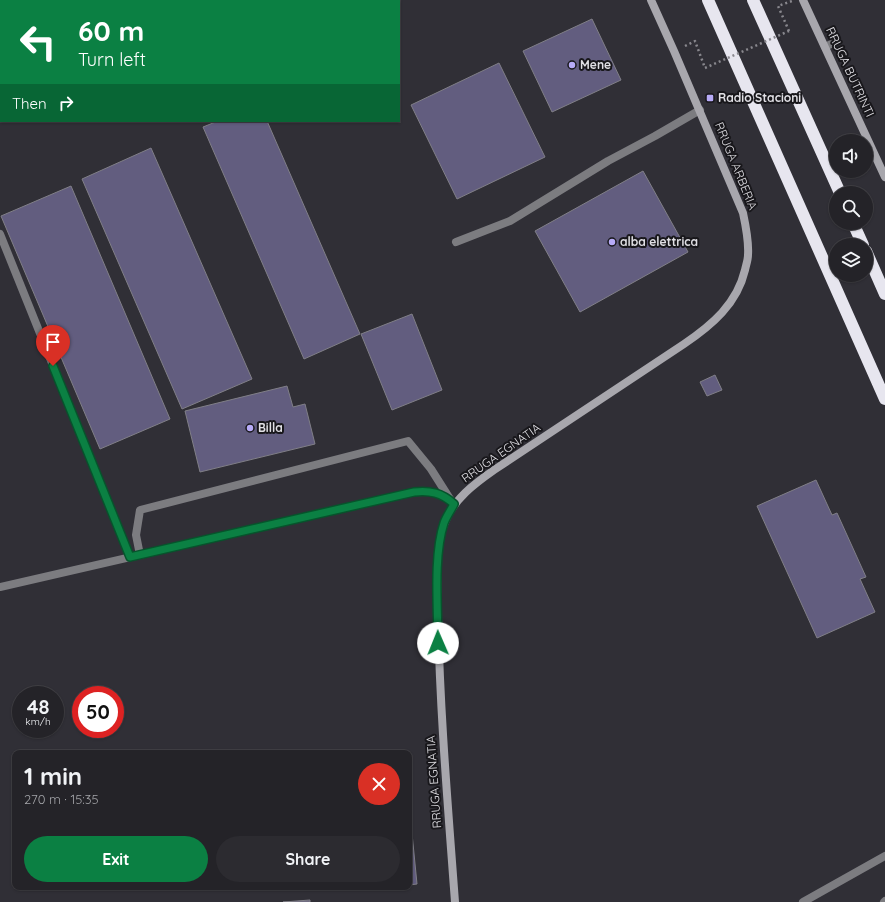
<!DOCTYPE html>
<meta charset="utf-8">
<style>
:root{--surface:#242328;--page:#2c2b30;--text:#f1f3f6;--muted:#a3a4a8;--line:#414045;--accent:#0b8043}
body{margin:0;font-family:Quicksand,sans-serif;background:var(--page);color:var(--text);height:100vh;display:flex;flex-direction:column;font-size:15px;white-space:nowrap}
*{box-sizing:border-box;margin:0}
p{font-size:13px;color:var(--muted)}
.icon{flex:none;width:22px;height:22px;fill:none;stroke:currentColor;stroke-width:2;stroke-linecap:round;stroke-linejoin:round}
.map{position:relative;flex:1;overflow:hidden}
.sheet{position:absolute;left:12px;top:750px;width:400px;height:140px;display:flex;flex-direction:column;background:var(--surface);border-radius:8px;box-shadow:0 1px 3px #0004,0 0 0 1px var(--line)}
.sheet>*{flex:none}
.hud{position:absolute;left:0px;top:0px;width:400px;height:122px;box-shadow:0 1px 3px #0004,0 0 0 1px var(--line);background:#0b8043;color:#fff;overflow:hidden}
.buttons{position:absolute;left:829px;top:134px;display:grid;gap:8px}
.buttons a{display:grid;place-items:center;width:44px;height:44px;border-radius:50%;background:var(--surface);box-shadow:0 1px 3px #0004,0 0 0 1px var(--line);font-size:20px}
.speed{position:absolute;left:12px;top:686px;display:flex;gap:8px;font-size:20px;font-weight:700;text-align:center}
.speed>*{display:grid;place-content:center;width:52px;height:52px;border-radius:50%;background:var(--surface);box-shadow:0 1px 3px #0004,0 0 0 1px var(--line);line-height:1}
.speed small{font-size:10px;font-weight:400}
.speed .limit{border:6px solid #d22;background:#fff;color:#111}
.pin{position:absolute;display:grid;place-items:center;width:34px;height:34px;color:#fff;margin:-41px -17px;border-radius:50% 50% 50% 0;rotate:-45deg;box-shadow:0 0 4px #0007}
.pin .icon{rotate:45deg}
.me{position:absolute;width:44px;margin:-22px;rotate:359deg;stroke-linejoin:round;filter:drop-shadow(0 0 3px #0008)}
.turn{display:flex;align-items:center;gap:14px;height:84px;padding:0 12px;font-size:18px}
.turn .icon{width:52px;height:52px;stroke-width:2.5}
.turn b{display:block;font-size:28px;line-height:34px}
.then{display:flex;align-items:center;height:38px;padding:0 12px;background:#0003;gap:8px;font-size:15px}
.round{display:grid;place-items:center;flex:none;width:42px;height:42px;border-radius:21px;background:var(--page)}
.summary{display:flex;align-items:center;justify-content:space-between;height:68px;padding:0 12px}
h1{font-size:24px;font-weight:700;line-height:30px}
.primary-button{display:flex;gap:8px;margin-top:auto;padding:8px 12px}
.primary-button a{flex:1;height:46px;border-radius:24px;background:var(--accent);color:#fff;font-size:16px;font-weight:700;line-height:46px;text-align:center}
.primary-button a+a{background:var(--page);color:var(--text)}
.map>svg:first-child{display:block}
.building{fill:#625d7f;stroke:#807f87}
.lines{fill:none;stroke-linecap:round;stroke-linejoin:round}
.path{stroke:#89888e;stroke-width:2.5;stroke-dasharray:2 3;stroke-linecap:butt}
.service{stroke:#7c7c80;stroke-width:8}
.secondary{stroke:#a8a7ad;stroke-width:8}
.motorway{stroke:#e7e6ef;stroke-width:12}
.path-bridge{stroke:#89888e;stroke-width:2.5;stroke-dasharray:2 3;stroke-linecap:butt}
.route-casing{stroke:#07532c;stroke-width:10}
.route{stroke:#0b8043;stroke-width:7}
.poi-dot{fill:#b7abf7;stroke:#18171b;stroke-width:1.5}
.labels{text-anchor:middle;stroke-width:4;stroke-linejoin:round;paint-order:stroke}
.poi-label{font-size:12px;font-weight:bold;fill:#e1e0e5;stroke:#18171b;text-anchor:start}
.street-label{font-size:12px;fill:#e1e0e5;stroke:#18171b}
</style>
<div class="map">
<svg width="885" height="902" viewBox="0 0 885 902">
<rect width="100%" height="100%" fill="#302f36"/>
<g class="building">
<polygon points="592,19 621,80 552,112 523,51"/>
<polygon points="499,63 545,157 457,199 411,105"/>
<polygon points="218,121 267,121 360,334 304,359 203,127"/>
<polygon points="151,148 252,379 182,409 82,179"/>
<polygon points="643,171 688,252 580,312 535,231"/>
<polygon points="71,186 170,419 100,449 1,216"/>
<polygon points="412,314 442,390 392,410 361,334"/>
<polygon points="715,375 722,390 707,396 700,382"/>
<polygon points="287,386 293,407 305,404 315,444 200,472 185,411"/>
<polygon points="816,480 832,515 837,513 866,577 860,579 875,612 817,638 757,506"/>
<polygon points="409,803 417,884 409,885"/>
<polygon points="310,900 310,902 283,902"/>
</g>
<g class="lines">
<g class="path">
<polyline points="789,31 778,6 792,1"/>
<polyline points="685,46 695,41 705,68"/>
</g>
<g class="service">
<polyline points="0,25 1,24"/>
<polyline points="825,47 837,41"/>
<polyline points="0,234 130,557"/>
<polyline points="456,242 510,221 608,161 655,136 700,110"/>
<polyline points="140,555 136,535 140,510 408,441 431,469 450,499"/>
<path d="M0,587L414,492C430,490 442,493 454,504"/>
<polyline points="803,902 885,856"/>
<polyline points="884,902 885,901"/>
</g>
<g class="secondary">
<polyline points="803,0 885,177"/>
<path d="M455,902C448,807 440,713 438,618C438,590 434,548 445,522C454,499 474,484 494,470L684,344C712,325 737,304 745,270C746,265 748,260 748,255C749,241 746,227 743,213L674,51L651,0"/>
</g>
<g class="motorway">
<polyline points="708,0 885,399"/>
<polyline points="753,0 840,193"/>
<polyline points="853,223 863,245"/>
<polyline points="866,251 885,294"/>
</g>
<polyline class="path-bridge" points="705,68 789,31"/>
</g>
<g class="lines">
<defs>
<path id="route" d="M53,366L130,557L414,492C430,490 442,493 454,504C451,510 446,517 444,523C433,556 438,608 438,643"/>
</defs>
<use href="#route" class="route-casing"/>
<use href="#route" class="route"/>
</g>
<g class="poi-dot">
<circle cx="572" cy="65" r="4"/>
<rect x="706" y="94" width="8" height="8" rx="2"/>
<circle cx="612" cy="242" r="4"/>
<circle cx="250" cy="428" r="4"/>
</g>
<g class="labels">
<g class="poi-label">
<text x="580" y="69">Mene</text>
<text x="718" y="102">Radio Stacioni</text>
<text x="620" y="246">alba elettrica</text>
<text x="258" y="432">Billa</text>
</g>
<g class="street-label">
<text transform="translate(850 72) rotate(65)" y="4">RRUGA BUTRINTI</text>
<text transform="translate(736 166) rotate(68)" y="4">RRUGA ARBERIA</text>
<text transform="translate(501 453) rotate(-35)" y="4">RRUGA EGNATIA</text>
<text transform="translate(434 782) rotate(-94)" y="4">RRUGA EGNATIA</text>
</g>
</g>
</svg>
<div class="buttons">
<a><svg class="icon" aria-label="sound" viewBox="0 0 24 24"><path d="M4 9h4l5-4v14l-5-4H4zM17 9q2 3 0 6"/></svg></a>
<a><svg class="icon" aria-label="search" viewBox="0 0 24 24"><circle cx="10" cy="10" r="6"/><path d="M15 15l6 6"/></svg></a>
<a><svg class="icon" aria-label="layers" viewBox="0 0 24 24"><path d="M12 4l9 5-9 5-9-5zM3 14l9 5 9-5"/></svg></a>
</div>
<div class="speed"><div>48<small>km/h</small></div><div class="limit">50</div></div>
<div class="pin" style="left:53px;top:366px;background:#d93025"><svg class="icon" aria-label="arrive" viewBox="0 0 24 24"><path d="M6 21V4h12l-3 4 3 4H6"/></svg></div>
<svg class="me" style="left:438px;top:643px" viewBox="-20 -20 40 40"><circle r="19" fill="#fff"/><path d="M0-13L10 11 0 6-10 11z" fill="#0b8043"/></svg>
<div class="hud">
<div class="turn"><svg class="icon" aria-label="left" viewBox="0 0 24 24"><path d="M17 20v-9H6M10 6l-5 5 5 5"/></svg><div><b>60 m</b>Turn left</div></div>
<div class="then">Then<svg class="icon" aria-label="right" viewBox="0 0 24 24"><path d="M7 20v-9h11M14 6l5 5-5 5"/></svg></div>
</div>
<section class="sheet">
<div class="summary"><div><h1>1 min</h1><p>270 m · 15:35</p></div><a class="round" style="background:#d93025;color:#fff"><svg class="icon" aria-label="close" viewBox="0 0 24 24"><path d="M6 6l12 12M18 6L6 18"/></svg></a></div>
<div class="primary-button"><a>Exit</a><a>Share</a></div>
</section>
</div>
